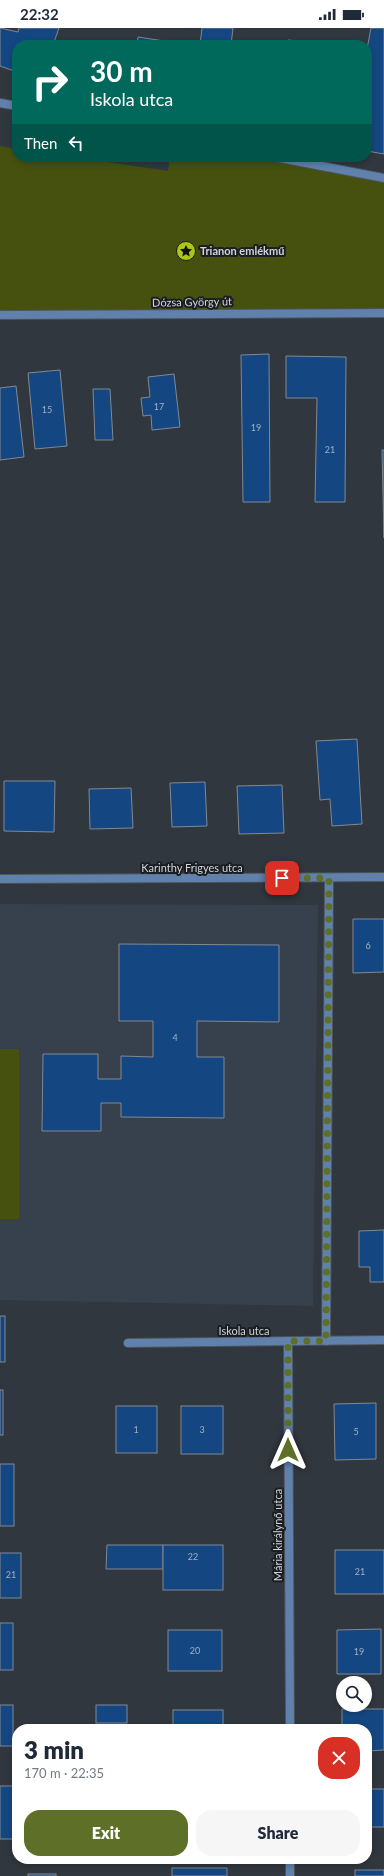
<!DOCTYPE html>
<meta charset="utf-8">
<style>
:root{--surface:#fff;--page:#f6f6f7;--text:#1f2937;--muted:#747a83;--accent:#5e7027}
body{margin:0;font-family:Lato,sans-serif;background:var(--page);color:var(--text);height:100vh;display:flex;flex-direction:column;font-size:15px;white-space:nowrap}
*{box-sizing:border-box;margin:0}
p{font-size:13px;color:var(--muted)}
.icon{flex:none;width:22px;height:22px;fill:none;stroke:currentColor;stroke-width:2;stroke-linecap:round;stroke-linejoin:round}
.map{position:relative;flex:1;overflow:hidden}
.details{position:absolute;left:12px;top:1696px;width:360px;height:140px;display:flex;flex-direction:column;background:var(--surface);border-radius:16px;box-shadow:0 2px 6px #0003}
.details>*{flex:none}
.guide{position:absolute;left:12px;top:12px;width:360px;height:122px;border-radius:16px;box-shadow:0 2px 6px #0003;background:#00695c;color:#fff;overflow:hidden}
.buttons{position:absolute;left:336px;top:1648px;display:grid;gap:8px}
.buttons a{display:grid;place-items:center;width:36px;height:36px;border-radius:50%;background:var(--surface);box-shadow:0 2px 6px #0003;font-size:20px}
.pin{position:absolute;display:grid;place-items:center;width:34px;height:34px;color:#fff;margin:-17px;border-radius:8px;box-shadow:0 2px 6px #0006}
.me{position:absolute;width:44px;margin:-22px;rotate:0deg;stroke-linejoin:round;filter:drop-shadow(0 0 3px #0008)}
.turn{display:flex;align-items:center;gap:14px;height:84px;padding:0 12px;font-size:18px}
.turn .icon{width:52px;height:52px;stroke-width:2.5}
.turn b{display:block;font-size:28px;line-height:34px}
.then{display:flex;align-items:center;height:38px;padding:0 12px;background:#0003;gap:8px;font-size:15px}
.round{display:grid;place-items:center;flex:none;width:42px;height:42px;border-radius:16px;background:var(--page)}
.overview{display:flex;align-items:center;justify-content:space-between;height:68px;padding:0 12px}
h1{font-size:24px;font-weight:800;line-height:30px}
.primary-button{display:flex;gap:8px;margin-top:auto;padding:8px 12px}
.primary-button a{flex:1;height:46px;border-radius:16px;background:var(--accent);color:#fff;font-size:16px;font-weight:800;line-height:46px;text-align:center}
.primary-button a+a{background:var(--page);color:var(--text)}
.status{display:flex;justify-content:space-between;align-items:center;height:28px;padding:0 20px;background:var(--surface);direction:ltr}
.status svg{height:11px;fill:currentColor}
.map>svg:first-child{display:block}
.built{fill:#37404d}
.green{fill:#465110}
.building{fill:#144781;stroke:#828891}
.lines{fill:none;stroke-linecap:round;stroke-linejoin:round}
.minor-casing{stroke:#4e535a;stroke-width:10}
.tertiary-casing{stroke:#4e535a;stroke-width:10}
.minor{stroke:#5f81ac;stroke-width:8}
.tertiary{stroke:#5f81ac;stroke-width:8}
.route{stroke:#5e7027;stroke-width:7;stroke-dasharray:0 12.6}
.labels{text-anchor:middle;stroke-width:4;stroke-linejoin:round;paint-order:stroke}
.number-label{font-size:9px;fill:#a1b0c2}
.poi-label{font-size:11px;font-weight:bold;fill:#d0d3d8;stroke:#1b1e21;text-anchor:start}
.street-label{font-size:11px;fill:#d0d3d8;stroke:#1b1e21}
</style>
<div class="status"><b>22:32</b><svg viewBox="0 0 49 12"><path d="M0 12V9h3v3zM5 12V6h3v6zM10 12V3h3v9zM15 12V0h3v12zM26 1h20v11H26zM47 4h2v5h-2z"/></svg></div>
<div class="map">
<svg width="384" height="1848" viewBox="0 0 384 1848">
<rect width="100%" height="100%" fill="#31373e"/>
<polygon class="built" points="0,876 318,877 313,1278 0,1272"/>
<g class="green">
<polygon points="0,118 17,121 17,129 74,129 168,143 170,129 275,129 384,150 384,285 0,287"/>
<rect x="0" y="1021" width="19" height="170"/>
</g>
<g class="building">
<polygon points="0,0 18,4 19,0 59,0 53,17 17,17 17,44 0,38"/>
<polygon points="202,0 233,0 231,17 200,17"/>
<polygon points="371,0 384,0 384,126 367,123 367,21"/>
<polygon points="138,9 184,16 184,17 137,17"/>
<polygon points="288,12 317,15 317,17 287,17"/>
<polygon points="269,326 270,474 243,474 241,327"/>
<polygon points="286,328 346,329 345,474 315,474 317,370 286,370"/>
<polygon points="60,342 67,418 35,421 28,345"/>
<polygon points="174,346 180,399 152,402 151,387 143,388 141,370 150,369 148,349"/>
<polygon points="16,358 24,429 0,432 0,360"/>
<polygon points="93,361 110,361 113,412 95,412"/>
<polygon points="382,422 384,422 384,510"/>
<polygon points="357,711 362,796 332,798 330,771 320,772 316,713"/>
<polygon points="4,753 55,753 54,804 4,803"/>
<polygon points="205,754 207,798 172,799 170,755"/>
<polygon points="282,757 284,805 239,806 237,758"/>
<polygon points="131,760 133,800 90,801 89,761"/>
<polygon points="353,891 384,891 384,944 353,945"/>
<polygon points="119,916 279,917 279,994 197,993 197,1029 224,1029 224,1090 121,1089 121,1075 101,1075 101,1103 42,1103 43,1026 98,1026 98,1051 121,1051 121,1028 153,1029 153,993 119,993"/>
<polygon points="384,1202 384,1254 370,1254 370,1239 359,1239 359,1203"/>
<rect x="0" y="1288" width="5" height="46"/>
<rect x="0" y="1362" width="3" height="45"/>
<polygon points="376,1375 376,1431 335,1432 334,1376"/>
<rect x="116" y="1378" width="41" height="47"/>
<rect x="181" y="1378" width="42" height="48"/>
<rect x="0" y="1436" width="14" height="62"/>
<polygon points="107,1517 163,1517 163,1541 106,1541"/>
<rect x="163" y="1517" width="60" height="45"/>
<rect x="335" y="1522" width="49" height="44"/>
<rect x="0" y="1525" width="21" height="45"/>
<rect x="0" y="1595" width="13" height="47"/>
<polygon points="381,1601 381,1646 337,1646 337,1602"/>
<rect x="168" y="1602" width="54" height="41"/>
<rect x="0" y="1677" width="13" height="41"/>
<rect x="96" y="1677" width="31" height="18"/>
<polygon points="342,1681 384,1681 384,1722 367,1723 367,1701 342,1701"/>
<rect x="173" y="1682" width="50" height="19"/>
<rect x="0" y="1758" width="14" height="53"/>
<rect x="367" y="1761" width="17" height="38"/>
<rect x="172" y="1840" width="55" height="8"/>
<rect x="355" y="1842" width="29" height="6"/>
<rect x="28" y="1846" width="28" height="2"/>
</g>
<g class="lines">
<defs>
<g id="minor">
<polyline points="0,75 17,78"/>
<polyline points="275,129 384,150"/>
<polyline points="0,851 384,849"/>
<polyline points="288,1313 290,1701"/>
<polyline points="326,1313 329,850"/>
<polyline points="128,1315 384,1312"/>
<polyline points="290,1831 290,1848"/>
</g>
<polyline id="tertiary" points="0,287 384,285"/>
</defs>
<use href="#minor" class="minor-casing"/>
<use href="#tertiary" class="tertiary-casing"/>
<use href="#minor" class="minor"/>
<use href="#tertiary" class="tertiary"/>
</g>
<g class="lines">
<polyline class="route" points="282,850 329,850 326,1313 288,1313 288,1422"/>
</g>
<defs>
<symbol id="sight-disc" viewBox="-11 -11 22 22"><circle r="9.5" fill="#acc613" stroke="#1b1e21"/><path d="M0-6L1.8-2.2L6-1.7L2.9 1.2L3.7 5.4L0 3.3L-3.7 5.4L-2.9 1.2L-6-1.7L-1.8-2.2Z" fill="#111"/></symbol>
</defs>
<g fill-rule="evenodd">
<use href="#sight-disc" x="175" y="212" width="22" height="22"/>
</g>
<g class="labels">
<g class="number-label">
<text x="159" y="382">17</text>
<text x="47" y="385">15</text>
<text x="256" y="403">19</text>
<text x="330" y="425">21</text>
<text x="368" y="921">6</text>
<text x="175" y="1013">4</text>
<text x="136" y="1405">1</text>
<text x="202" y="1405">3</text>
<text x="356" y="1407">5</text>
<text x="193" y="1532">22</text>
<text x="360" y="1547">21</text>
<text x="11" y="1550">21</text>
<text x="195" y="1626">20</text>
<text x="359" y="1627">19</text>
</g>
<g class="poi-label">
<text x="200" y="227">Trianon emlékmű</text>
</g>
<g class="street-label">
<text transform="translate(192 274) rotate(-1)" y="4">Dózsa György út</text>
<text x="192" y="844">Karinthy Frigyes utca</text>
<text x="244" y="1307">Iskola utca</text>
<text transform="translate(278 1507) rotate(-90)" y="4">Mária királynő utca</text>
</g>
</g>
</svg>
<div class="buttons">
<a><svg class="icon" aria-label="search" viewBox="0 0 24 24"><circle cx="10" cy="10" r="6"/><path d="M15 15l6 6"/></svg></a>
</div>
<div class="pin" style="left:282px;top:850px;background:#d93025"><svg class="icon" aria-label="arrive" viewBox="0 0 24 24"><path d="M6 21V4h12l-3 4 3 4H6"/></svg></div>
<svg class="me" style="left:288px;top:1422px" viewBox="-20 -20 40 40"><path d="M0-17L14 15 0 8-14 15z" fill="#5e7027" stroke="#fff" stroke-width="4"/></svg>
<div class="guide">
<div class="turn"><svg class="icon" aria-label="right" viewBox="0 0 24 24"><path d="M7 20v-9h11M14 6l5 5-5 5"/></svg><div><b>30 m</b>Iskola utca</div></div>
<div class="then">Then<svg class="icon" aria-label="left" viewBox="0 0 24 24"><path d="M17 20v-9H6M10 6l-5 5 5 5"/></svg></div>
</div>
<section class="details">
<div class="overview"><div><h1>3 min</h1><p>170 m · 22:35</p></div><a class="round" style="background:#d93025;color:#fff"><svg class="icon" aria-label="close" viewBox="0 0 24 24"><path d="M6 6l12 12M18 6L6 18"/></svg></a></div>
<div class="primary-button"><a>Exit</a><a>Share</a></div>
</section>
</div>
